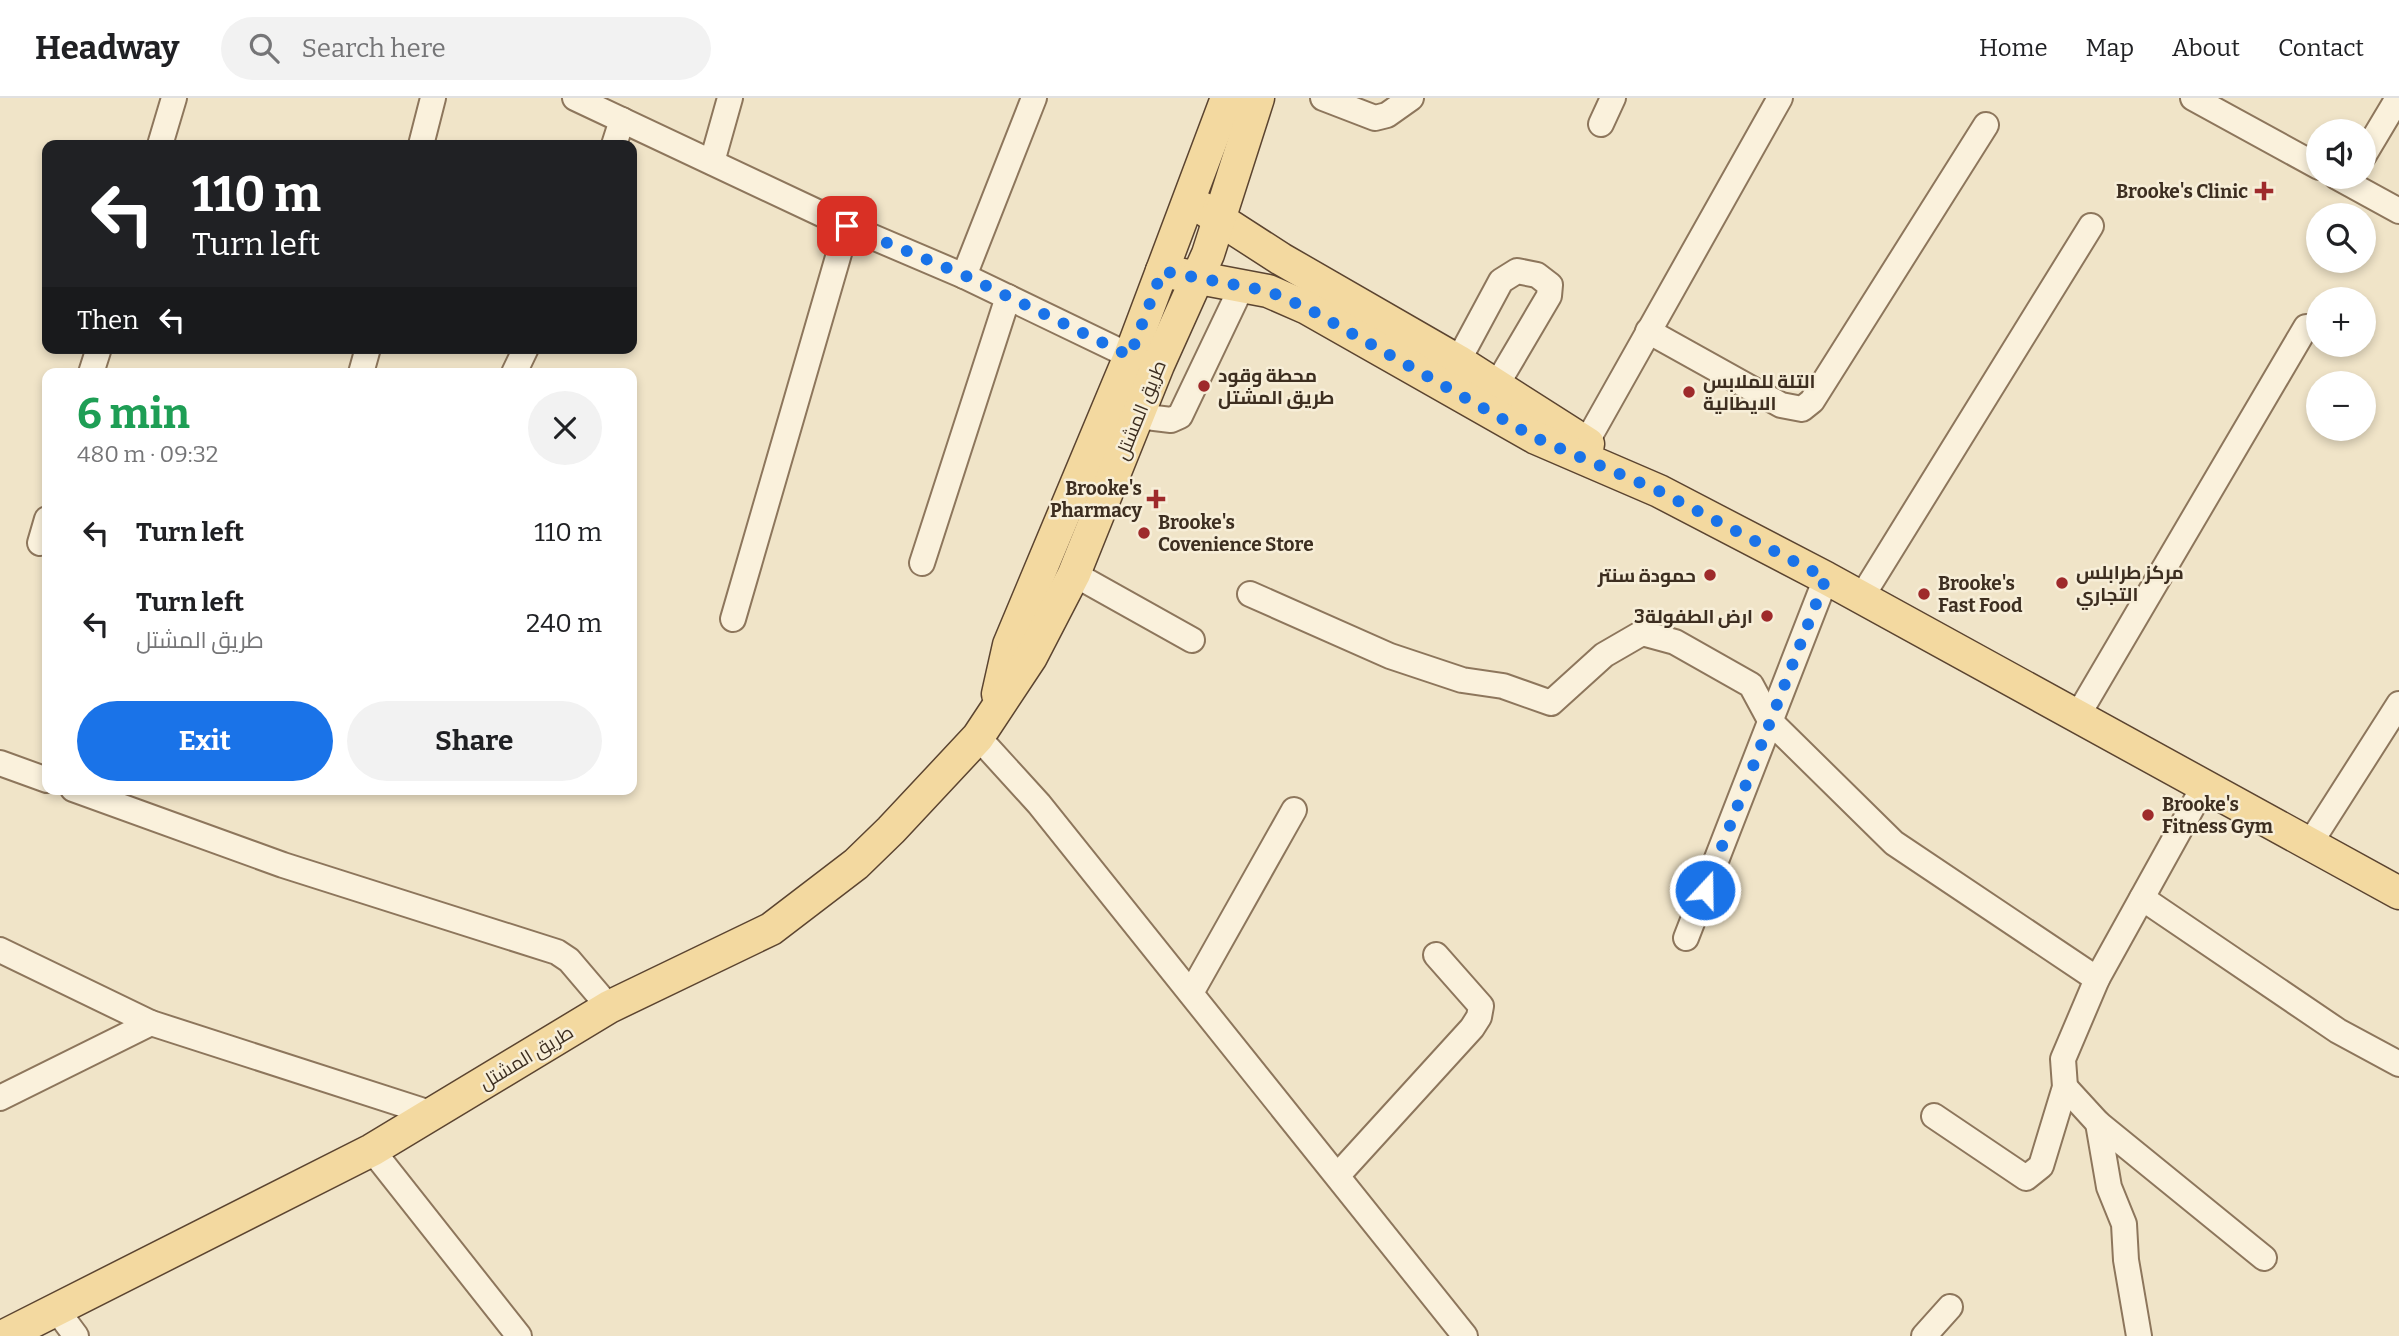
<!DOCTYPE html>
<meta charset="utf-8">
<style>
:root{--surface:#fff;--page:#f2f2f2;--text:#202124;--muted:#757577;--line:#e0e0e0;--accent:#1a73e8}
body{margin:0;font-family:Bitter,Cairo,serif;background:var(--page);color:var(--text);height:100vh;display:flex;flex-direction:column;font-size:26px;white-space:nowrap}
*{box-sizing:border-box;margin:0}
p{font-size:23px;color:var(--muted)}
.icon{flex:none;width:38px;height:38px;fill:none;stroke:currentColor;stroke-width:2;stroke-linecap:round;stroke-linejoin:round}
.map{position:relative;flex:1;overflow:hidden}
.details{position:absolute;left:42px;top:270px;width:595px;height:427px;display:flex;flex-direction:column;background:var(--surface);border-radius:14px;box-shadow:0 4px 10px #0003}
.details>*{flex:none}
.banner{position:absolute;left:42px;top:42px;width:595px;height:214px;border-radius:14px;box-shadow:0 4px 10px #0003;background:#202124;color:#fff;overflow:hidden}
.tools{position:absolute;left:2306px;top:21px;display:grid;gap:14px}
.tools a{display:grid;place-items:center;width:70px;height:70px;border-radius:50%;background:var(--surface);box-shadow:0 4px 10px #0003;font-size:35px}
.pin{position:absolute;display:grid;place-items:center;width:60px;height:60px;color:#fff;margin:-30px;border-radius:14px;box-shadow:0 4px 10px #0006}
.me{position:absolute;width:77px;margin:-38px;rotate:21deg;stroke-linejoin:round;filter:drop-shadow(0 0 5px #0008)}
.turn{display:flex;align-items:center;gap:24px;height:147px;padding:0 35px;font-size:32px}
.turn .icon{width:91px;height:91px;stroke-width:2.5}
.turn b{display:block;font-size:49px;line-height:60px}
.then{display:flex;align-items:center;height:66px;padding:0 35px;background:#0003;gap:14px;font-size:26px}
.round{display:grid;place-items:center;flex:none;width:74px;height:74px;border-radius:37px;background:var(--page)}
.head{display:flex;align-items:center;justify-content:space-between;height:119px;padding:0 35px}
h1{font-size:42px;font-weight:700;line-height:52px;color:#1e9e55}
.button{display:flex;gap:14px;margin-top:auto;padding:14px 35px}
.button a{flex:1;height:80px;border-radius:42px;background:var(--accent);color:#fff;font-size:28px;font-weight:700;line-height:80px;text-align:center}
.button a+a{background:var(--page);color:var(--text)}
ul{padding:0;list-style:none}
li{display:flex;align-items:center;gap:21px;height:91px;padding:0 35px}
li div{flex:1}
li b{display:block;font-size:26px}
li em{font-style:normal}
header{display:flex;align-items:center;gap:42px;box-sizing:border-box;height:98px;padding:0 35px;background:var(--surface);border-bottom:2px solid var(--line)}
header strong{font-size:33px}
nav{display:flex;gap:38px;margin-inline-start:auto;font-size:24px}
.search{width:490px;height:63px;background:var(--page);display:flex;align-items:center;gap:18px;box-sizing:border-box;padding:0 24px;border-radius:38px;color:var(--muted);font-size:26px}
.map>svg:first-child{display:block}
.lines{fill:none;stroke-linecap:round;stroke-linejoin:round}
.minor-casing{stroke:#8d765c;stroke-width:28}
.major-casing{stroke:#5b4430;stroke-width:35}
.minor{stroke:#faf1dc;stroke-width:24}
.major{stroke:#f3d9a0;stroke-width:32}
.route{stroke:#1a73e8;stroke-width:12;stroke-dasharray:0 21.6}
.poi-dot{fill:#9e2a2b;stroke:#f7eed8;stroke-width:2.5}
.labels{text-anchor:middle;stroke-width:5;stroke-linejoin:round;paint-order:stroke}
.poi-label{font-size:19px;font-weight:bold;fill:#3d2e20;stroke:#f7eed8;text-anchor:start}
.street-label{font-size:19px;fill:#3d2e20;stroke:#f7eed8}
</style>
<header>
<strong>Headway</strong>
<div class="search"><svg class="icon" aria-label="search" viewBox="0 0 24 24"><circle cx="10" cy="10" r="6"/><path d="M15 15l6 6"/></svg>Search here</div>
<nav><a>Home</a><a>Map</a><a>About</a><a>Contact</a></nav>
</header>
<div class="map">
<svg width="2399" height="1238" viewBox="0 0 2399 1238">
<rect width="100%" height="100%" fill="#f0e4c8"/>
<g class="lines">
<defs>
<g id="minor">
<polyline points="575,0 847,128 964,178 1130,258"/>
<polyline points="1323,0 1375,20 1387,17 1411,0"/>
<polyline points="2193,0 2319,69"/>
<polyline points="1601,26 1613,0"/>
<polyline points="160,47 174,0"/>
<polyline points="421,47 433,0"/>
<polyline points="614,47 622,22"/>
<polyline points="2364,57 2398,0"/>
<polyline points="712,64 730,0"/>
<polyline points="2337,79 2399,113"/>
<polyline points="964,178 1034,0"/>
<polyline points="1648,233 1781,307 1802,311 1812,303 1986,27"/>
<polyline points="1458,263 1501,183 1517,173 1537,177 1550,187 1549,198 1496,288"/>
<polyline points="91,275 99,250"/>
<polyline points="361,275 368,250"/>
<polyline points="514,275 526,250"/>
<polyline points="1138,318 1171,322 1180,318 1242,188"/>
<polyline points="1586,345 1780,0"/>
<polyline points="40,445 47,421"/>
<polyline points="922,465 1008,199"/>
<polyline points="1074,476 1192,542"/>
<polyline points="1250,496 1390,558 1462,582 1503,588 1551,605 1604,557 1642,535 1675,544 1751,587 1771,624 1894,745 2097,881"/>
<polyline points="1861,500 2091,128"/>
<polyline points="733,521 847,128"/>
<polyline points="2078,617 2306,229"/>
<polyline points="978,639 1039,706 1465,1238"/>
<polyline points="0,665 47,682"/>
<polyline points="73,691 283,767 557,854 569,862 609,909"/>
<polyline points="2309,747 2399,606"/>
<polyline points="2142,800 2338,933 2399,966"/>
<polyline points="1686,840 1826,480"/>
<polyline points="0,852 151,925"/>
<polyline points="1191,895 1294,712"/>
<polyline points="2065,989 2098,1025 2264,1160"/>
<polyline points="0,1000 151,925 433,1016"/>
<polyline points="1934,1018 2026,1080 2041,1068 2065,989 2063,961 2097,881 2204,688"/>
<polyline points="2098,1025 2109,1089 2124,1126 2126,1162 2139,1238"/>
<polyline points="372,1052 519,1238"/>
<polyline points="1338,1077 1472,930 1479,919 1481,908 1436,857"/>
<polyline points="56,1211 76,1238"/>
<polyline points="1924,1238 1950,1209"/>
</g>
<g id="major">
<polyline points="1202,110 1281,161 1458,263 1588,346"/>
<polyline points="1162,173 1268,193 1307,210 1536,340 1659,393 1826,480 2399,795"/>
<polyline points="998,596 1009,547 1130,258 1227,0"/>
<polyline points="4,1238 372,1052 609,909 771,831 856,766 891,732 978,639 1031,559 1074,476 1158,267 1208,156 1258,0"/>
</g>
</defs>
<use href="#minor" class="minor-casing"/>
<use href="#major" class="major-casing"/>
<use href="#minor" class="minor"/>
<use href="#major" class="major"/>
</g>
<g class="lines">
<polyline class="route" points="847,128 964,177 1130,258 1162,173 1268,193 1307,210 1536,340 1659,393 1826,480 1705,792"/>
</g>
<g class="poi-dot">
<path d="M2260.5 82.5h7v7h7v7h-7v7h-7v-7h-7v-7h7z"/>
<circle cx="1204" cy="288" r="7"/>
<circle cx="1689" cy="294" r="7"/>
<path d="M1152.5 390.5h7v7h7v7h-7v7h-7v-7h-7v-7h7z"/>
<circle cx="1144" cy="435" r="7"/>
<circle cx="1710" cy="477" r="7"/>
<circle cx="2062" cy="485" r="7"/>
<circle cx="1924" cy="496" r="7"/>
<circle cx="1767" cy="518" r="7"/>
<circle cx="2148" cy="717" r="7"/>
</g>
<g class="labels">
<g class="poi-label">
<text x="2248" y="100" text-anchor="end">Brooke's Clinic</text>
<text x="1218" y="284">محطة وقود<tspan x="1218" dy="22">طريق المشتل</tspan></text>
<text x="1703" y="290">التلة للملابس<tspan x="1703" dy="22">الايطالية</tspan></text>
<text x="1142" y="397" text-anchor="end">Brooke's<tspan x="1142" dy="22">Pharmacy</tspan></text>
<text x="1158" y="431">Brooke's<tspan x="1158" dy="22">Covenience Store</tspan></text>
<text x="2076" y="481">مركز طرابلس<tspan x="2076" dy="22">التجاري</tspan></text>
<text x="1696" y="484" text-anchor="end">حمودة سنتر</text>
<text x="1938" y="492">Brooke's<tspan x="1938" dy="22">Fast Food</tspan></text>
<text x="1753" y="525" text-anchor="end">ارض الطفولة3</text>
<text x="2162" y="713">Brooke's<tspan x="2162" dy="22">Fitness Gym</tspan></text>
</g>
<g class="street-label">
<text transform="translate(1140 312) rotate(-68)" y="7">طريق المشتل</text>
<text transform="translate(526 959) rotate(-31)" y="7">طريق المشتل</text>
</g>
</g>
</svg>
<div class="tools">
<a><svg class="icon" aria-label="sound" viewBox="0 0 24 24"><path d="M4 9h4l5-4v14l-5-4H4zM17 9q2 3 0 6"/></svg></a>
<a><svg class="icon" aria-label="search" viewBox="0 0 24 24"><circle cx="10" cy="10" r="6"/><path d="M15 15l6 6"/></svg></a>
<a>+</a>
<a>−</a>
</div>
<div class="pin" style="left:847px;top:128px;background:#d93025"><svg class="icon" aria-label="arrive" viewBox="0 0 24 24"><path d="M6 21V4h12l-3 4 3 4H6"/></svg></div>
<svg class="me" style="left:1705px;top:792px" viewBox="-20 -20 40 40"><circle r="17" fill="#1a73e8" stroke="#fff" stroke-width="3"/><path d="M0-11L8 9 0 5-8 9z" fill="#fff"/></svg>
<div class="banner">
<div class="turn"><svg class="icon" aria-label="left" viewBox="0 0 24 24"><path d="M17 20v-9H6M10 6l-5 5 5 5"/></svg><div><b>110 m</b>Turn left</div></div>
<div class="then">Then<svg class="icon" aria-label="left" viewBox="0 0 24 24"><path d="M17 20v-9H6M10 6l-5 5 5 5"/></svg></div>
</div>
<section class="details">
<div class="head"><div><h1>6 min</h1><p>480 m · 09:32</p></div><a class="round"><svg class="icon" aria-label="close" viewBox="0 0 24 24"><path d="M6 6l12 12M18 6L6 18"/></svg></a></div>
<ul>
<li><svg class="icon" aria-label="left" viewBox="0 0 24 24"><path d="M17 20v-9H6M10 6l-5 5 5 5"/></svg><div><b>Turn left</b></div><em>110 m</em></li>
<li><svg class="icon" aria-label="left" viewBox="0 0 24 24"><path d="M17 20v-9H6M10 6l-5 5 5 5"/></svg><div><b>Turn left</b><p>طريق المشتل</p></div><em>240 m</em></li>
</ul>
<div class="button"><a>Exit</a><a>Share</a></div>
</section>
</div>
